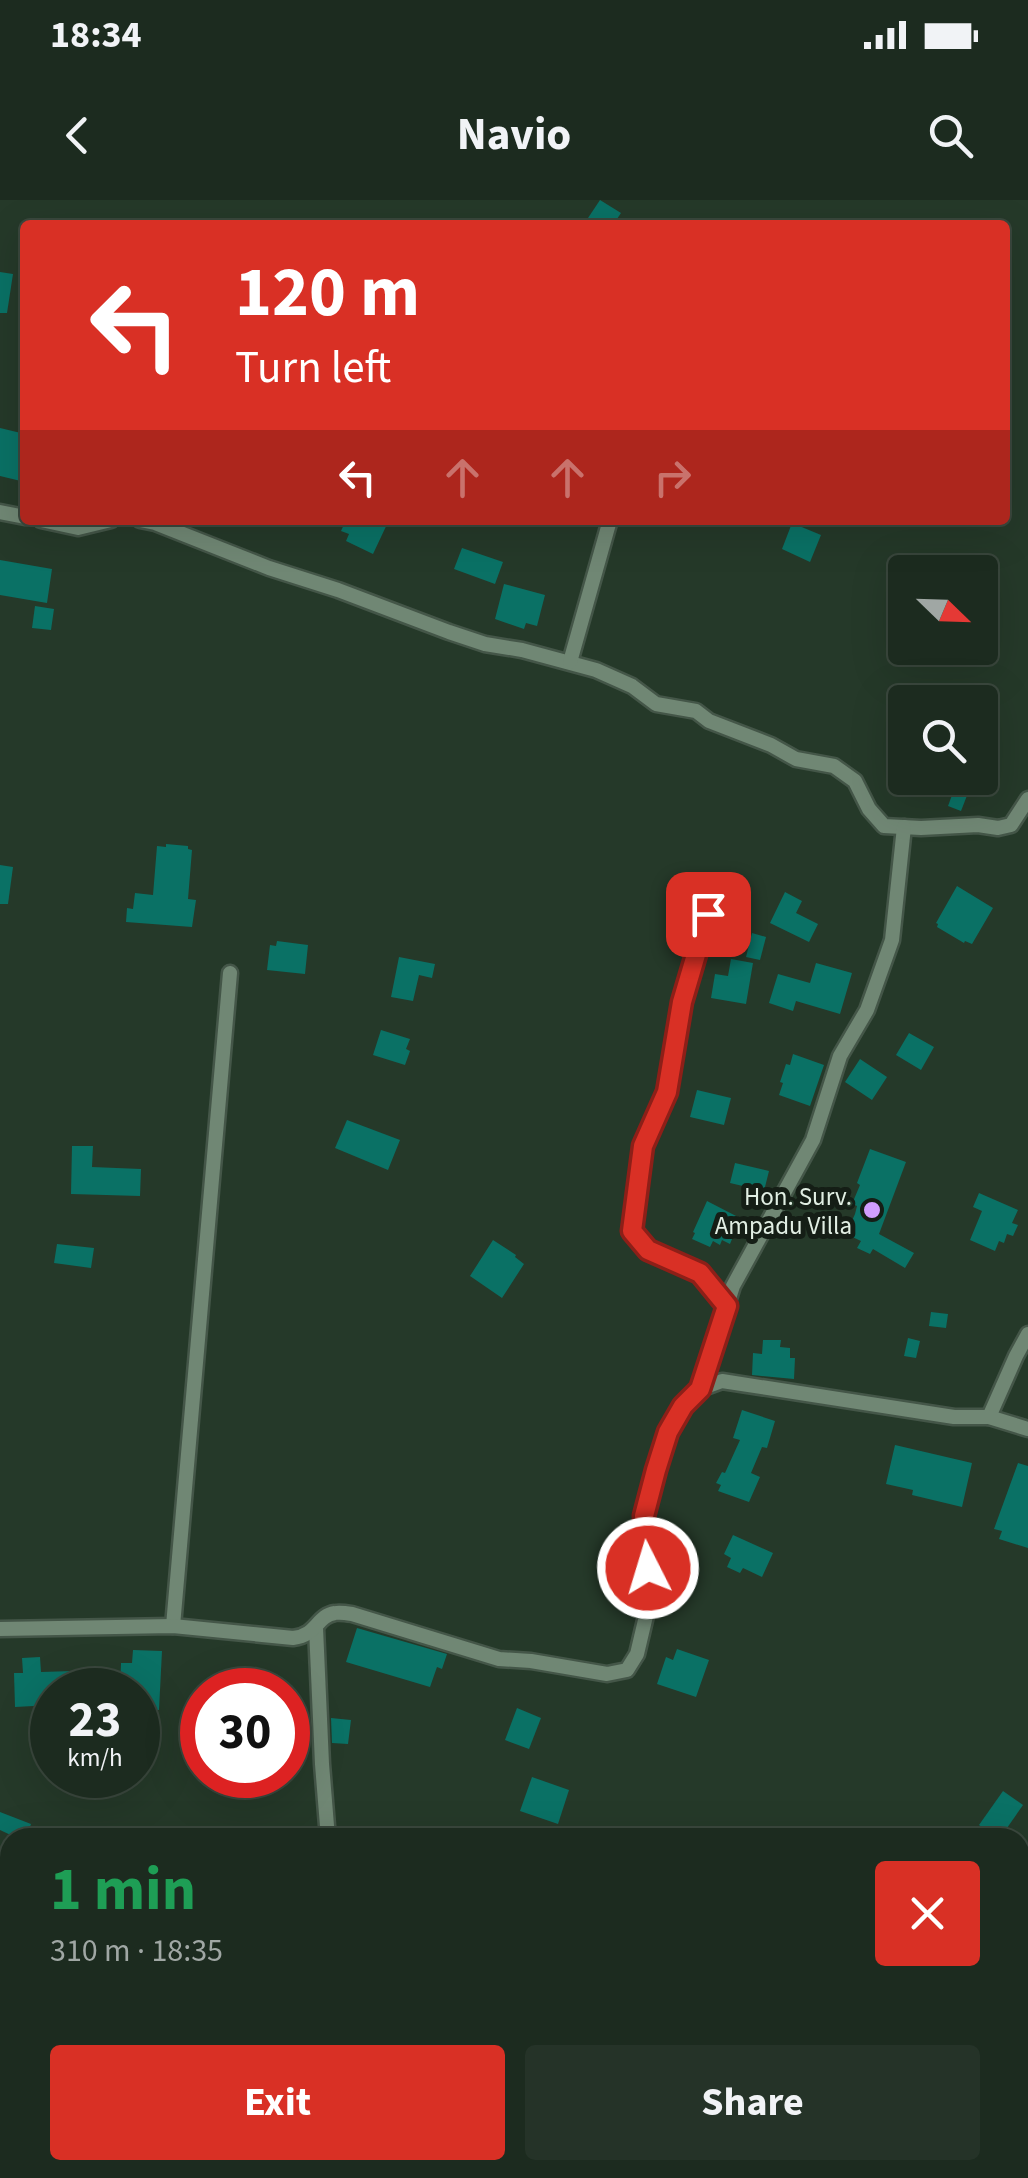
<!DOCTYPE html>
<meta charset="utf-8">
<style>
:root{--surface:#1c2b1f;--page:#253328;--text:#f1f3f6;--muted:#a0a7a4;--line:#3a473d;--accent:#d93025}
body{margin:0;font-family:"Source Sans 3",sans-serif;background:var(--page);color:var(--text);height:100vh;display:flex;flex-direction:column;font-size:38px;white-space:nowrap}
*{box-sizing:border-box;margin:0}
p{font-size:32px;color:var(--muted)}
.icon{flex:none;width:55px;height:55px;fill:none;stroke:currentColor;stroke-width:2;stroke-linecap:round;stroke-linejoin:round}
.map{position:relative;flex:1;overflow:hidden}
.details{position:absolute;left:0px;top:1628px;width:1030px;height:352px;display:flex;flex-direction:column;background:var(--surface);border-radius:30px 30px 0 0;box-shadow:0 10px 40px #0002,0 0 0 2px var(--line)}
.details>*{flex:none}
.banner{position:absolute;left:20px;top:20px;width:990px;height:305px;border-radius:10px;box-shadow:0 10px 40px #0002,0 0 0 2px var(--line);background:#d93025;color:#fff;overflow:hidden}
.needle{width:65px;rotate:113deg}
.tools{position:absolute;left:888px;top:355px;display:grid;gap:20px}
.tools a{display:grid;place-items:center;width:110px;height:110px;border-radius:10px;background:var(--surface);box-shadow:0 10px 40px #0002,0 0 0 2px var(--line);font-size:50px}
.speed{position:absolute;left:30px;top:1468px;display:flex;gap:20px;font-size:50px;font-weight:700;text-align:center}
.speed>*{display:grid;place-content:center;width:130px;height:130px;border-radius:50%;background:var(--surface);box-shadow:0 10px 40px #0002,0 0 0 2px var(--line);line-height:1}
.speed small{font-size:25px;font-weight:400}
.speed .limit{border:15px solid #d22;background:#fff;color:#111}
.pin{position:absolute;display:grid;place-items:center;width:85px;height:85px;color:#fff;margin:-42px;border-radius:20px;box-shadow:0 5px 15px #0006}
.me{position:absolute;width:110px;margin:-55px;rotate:355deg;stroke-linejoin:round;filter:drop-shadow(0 0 8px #0008)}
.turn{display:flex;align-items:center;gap:35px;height:210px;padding:0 50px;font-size:45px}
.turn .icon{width:130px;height:130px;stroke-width:2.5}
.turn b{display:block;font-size:70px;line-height:85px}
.lanes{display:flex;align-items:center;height:95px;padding:0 50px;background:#0003;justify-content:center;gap:50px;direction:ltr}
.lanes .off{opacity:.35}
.round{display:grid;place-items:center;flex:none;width:105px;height:105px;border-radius:10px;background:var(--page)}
.headline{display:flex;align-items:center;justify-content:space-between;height:170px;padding:0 50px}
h1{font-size:60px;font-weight:700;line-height:75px;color:#1e9e55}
.button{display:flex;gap:20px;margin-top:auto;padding:20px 50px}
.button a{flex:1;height:115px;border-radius:10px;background:var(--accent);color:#fff;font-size:40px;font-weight:700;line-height:115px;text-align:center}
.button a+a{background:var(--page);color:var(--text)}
.status{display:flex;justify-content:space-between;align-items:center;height:70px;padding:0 50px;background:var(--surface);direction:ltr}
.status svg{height:28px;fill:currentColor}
header{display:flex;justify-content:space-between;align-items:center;height:130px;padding:0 50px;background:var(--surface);font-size:45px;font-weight:700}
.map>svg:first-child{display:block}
.building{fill:#0a7165}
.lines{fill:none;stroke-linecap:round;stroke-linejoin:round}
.street-casing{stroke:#445648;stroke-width:19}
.street{stroke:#708774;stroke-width:14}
.route-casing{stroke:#8d1f18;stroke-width:25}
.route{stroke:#d93025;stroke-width:18}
.poi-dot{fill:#d19dfe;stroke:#151e16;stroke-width:4}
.labels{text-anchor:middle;stroke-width:10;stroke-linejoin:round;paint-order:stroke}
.poi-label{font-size:25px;fill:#e1eee3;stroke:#151e16;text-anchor:end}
</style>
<div class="status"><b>18:34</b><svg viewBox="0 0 49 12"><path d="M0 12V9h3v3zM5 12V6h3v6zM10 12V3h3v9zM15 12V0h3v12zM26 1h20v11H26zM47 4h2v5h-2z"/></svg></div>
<header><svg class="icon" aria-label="back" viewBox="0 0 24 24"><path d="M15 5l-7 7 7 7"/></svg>Navio<svg class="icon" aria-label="search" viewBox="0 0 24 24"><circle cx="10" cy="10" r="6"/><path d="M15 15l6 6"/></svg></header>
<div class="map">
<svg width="1028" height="1978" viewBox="0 0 1028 1978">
<rect width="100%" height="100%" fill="#253929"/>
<g class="building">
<polygon points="600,0 621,13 613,25 599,25 588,18"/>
<polygon points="0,72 13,74 7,113 0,113"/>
<polygon points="0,228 25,234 25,282 0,276"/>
<polygon points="346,320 389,320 373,354 346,341 349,334 341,331"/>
<polygon points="792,323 821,335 810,362 782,349"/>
<polygon points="462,348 503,362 495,384 454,369"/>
<polygon points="0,360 52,369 47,403 0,395"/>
<polygon points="504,384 545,395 537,426 526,423 524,429 495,419"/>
<polygon points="35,406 54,409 51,430 32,428"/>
<polygon points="955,587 968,593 961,611 948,606"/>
<polygon points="166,644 188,646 188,649 192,650 188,699 196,700 192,727 126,722 127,708 133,709 135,693 153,695 157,646 166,647"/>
<polygon points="0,665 13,667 8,704 0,704"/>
<polygon points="957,686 993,708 972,744 965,741 964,743 937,727 938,724 936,723"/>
<polygon points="683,688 707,697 698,710 695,721 673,713"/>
<polygon points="785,692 802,701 796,713 818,724 809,742 770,723"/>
<polygon points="752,733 766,737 760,760 746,757"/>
<polygon points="277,741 308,745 305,774 267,770 270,745 276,746"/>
<polygon points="399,757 435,764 432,778 419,775 413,801 391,797"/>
<polygon points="731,759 753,763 746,804 711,798 715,774 728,776"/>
<polygon points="816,763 852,773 840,814 796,801 793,811 769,803 778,774 810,783"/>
<polygon points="381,830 410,839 406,849 410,851 405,865 373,855"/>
<polygon points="909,833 934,847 921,870 896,855"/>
<polygon points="793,854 824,865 810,906 779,895 783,883 780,882 786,864 790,865"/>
<polygon points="860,859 887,877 872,900 845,882"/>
<polygon points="697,890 731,898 724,925 690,917"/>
<polygon points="347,920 400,940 388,970 335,948"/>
<polygon points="72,946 93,946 92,967 141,969 140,996 71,994"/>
<polygon points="870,949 906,962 879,1034 914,1053 905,1068 873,1049 870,1054 857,1048 861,1041 846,1034 855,1014 857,1006 852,1004 860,985 857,983"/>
<polygon points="735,963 769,971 764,991 730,983"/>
<polygon points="979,993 1018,1010 1012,1023 1018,1025 1013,1036 1007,1034 1004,1043 999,1041 995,1051 970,1040 982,1011 973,1007"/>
<polygon points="707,1001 738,1017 733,1028 736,1029 730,1044 722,1040 720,1045 713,1041 710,1047 692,1039 695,1033 693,1032"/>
<polygon points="493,1040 516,1055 515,1057 524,1064 502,1098 470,1076"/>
<polygon points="57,1044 94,1048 91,1068 54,1063"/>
<polygon points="931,1112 948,1114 946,1128 929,1126"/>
<polygon points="908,1138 920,1141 916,1158 904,1156"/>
<polygon points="763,1140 781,1140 780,1147 790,1148 790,1158 795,1158 794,1179 752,1175 753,1153 762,1154"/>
<polygon points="742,1210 775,1221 767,1248 762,1247 751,1273 760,1277 749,1302 718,1291 721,1285 716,1283 722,1272 725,1273 740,1240 733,1238"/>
<polygon points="895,1245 972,1263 962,1307 912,1295 913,1290 886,1284"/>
<polygon points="1018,1263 1028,1266 1028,1348 999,1339 1002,1331 994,1329"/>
<polygon points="733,1335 773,1353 762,1377 743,1368 740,1373 727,1367 731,1358 724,1354"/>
<polygon points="357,1428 447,1454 442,1469 437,1467 430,1487 346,1462"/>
<polygon points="677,1449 709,1460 696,1497 657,1484 666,1457 673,1460"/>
<polygon points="133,1450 162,1451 159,1510 138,1509 138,1490 120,1490 121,1463 132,1463"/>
<polygon points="40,1457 41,1472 73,1471 74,1490 52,1490 52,1505 15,1507 14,1473 23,1473 22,1458"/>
<polygon points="517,1508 541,1518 529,1549 505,1540"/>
<polygon points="331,1518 351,1520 348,1544 332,1543"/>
<polygon points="66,1575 96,1575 94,1592 64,1588"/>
<polygon points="532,1577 569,1590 558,1624 520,1611"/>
<polygon points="1003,1591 1023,1605 1000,1638 996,1638 979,1625"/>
<polygon points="0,1612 31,1624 26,1638 17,1638 0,1630"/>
</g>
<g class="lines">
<defs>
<g id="street">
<polyline points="0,312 25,317"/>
<polyline points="41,320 78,328 111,320"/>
<polyline points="140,320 155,323 269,368 338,390 449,432 485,444 522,450 596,470 632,486 656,504 696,511 709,521 771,545 796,559 834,566 855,581 869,609 884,626 921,628 978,625 998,628 1011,625 1028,599"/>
<polyline points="570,462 610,320"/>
<polyline points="727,1105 733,1086 813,940 840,856 867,810 892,740 904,627"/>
<polyline points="700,1189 727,1105 700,1073 648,1050 633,1031 643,946 667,892 682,802 708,714"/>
<polyline points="989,1217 1016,1156 1028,1134"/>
<polyline points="173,1426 230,773"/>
<polyline points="316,1428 322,1564 328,1638"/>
<path d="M0,1429L173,1426L293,1438C318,1435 316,1416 335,1413C340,1412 346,1413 352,1414L499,1459L531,1461L607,1474L627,1470L637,1454L650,1399L644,1316L656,1270L669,1232L683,1206L700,1189L722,1181L954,1217H989L1028,1229"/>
<polyline points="0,1940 10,1941"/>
<polyline points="261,1970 314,1978"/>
<polyline points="449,1978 452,1970"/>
<polyline points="800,1978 806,1970"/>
</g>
</defs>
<use href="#street" class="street-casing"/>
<use href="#street" class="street"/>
</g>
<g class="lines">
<defs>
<polyline id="route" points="648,1368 644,1316 656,1270 668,1232 683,1206 700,1189 727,1106 700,1073 648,1050 632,1031 643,946 667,892 682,802 708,714"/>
</defs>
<use href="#route" class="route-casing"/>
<use href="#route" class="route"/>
</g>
<circle class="poi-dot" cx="872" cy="1010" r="10"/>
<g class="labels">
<g class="poi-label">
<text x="852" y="1005">Hon. Surv.<tspan x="852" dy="29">Ampadu Villa</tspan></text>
</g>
</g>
</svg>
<div class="tools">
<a><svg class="needle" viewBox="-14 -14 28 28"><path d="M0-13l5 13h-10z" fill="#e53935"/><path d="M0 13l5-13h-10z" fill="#a0a7a4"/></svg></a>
<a><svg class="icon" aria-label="search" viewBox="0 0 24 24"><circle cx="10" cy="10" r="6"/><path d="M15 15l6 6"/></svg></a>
</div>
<div class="speed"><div>23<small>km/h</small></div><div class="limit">30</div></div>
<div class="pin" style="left:708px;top:714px;background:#d93025"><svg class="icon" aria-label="arrive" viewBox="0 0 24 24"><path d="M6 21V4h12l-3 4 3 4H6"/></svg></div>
<svg class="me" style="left:648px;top:1368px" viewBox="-20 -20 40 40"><circle r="17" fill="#d93025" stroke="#fff" stroke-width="3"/><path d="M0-11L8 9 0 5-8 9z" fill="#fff"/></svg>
<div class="banner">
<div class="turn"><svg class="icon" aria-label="left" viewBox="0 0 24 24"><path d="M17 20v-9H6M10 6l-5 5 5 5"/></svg><div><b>120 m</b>Turn left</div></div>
<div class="lanes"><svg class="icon" aria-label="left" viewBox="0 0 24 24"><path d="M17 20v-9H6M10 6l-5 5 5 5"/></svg><svg class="icon off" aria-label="ahead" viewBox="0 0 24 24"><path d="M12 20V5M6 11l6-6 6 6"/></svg><svg class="icon off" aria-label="ahead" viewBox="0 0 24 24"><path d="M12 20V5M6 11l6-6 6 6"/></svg><svg class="icon off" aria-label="right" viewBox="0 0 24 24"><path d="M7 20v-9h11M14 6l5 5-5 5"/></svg></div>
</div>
<section class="details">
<div class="headline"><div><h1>1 min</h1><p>310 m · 18:35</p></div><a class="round" style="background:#d93025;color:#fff"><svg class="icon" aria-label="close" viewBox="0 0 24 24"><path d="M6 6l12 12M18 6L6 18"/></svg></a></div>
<div class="button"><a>Exit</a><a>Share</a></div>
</section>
</div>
